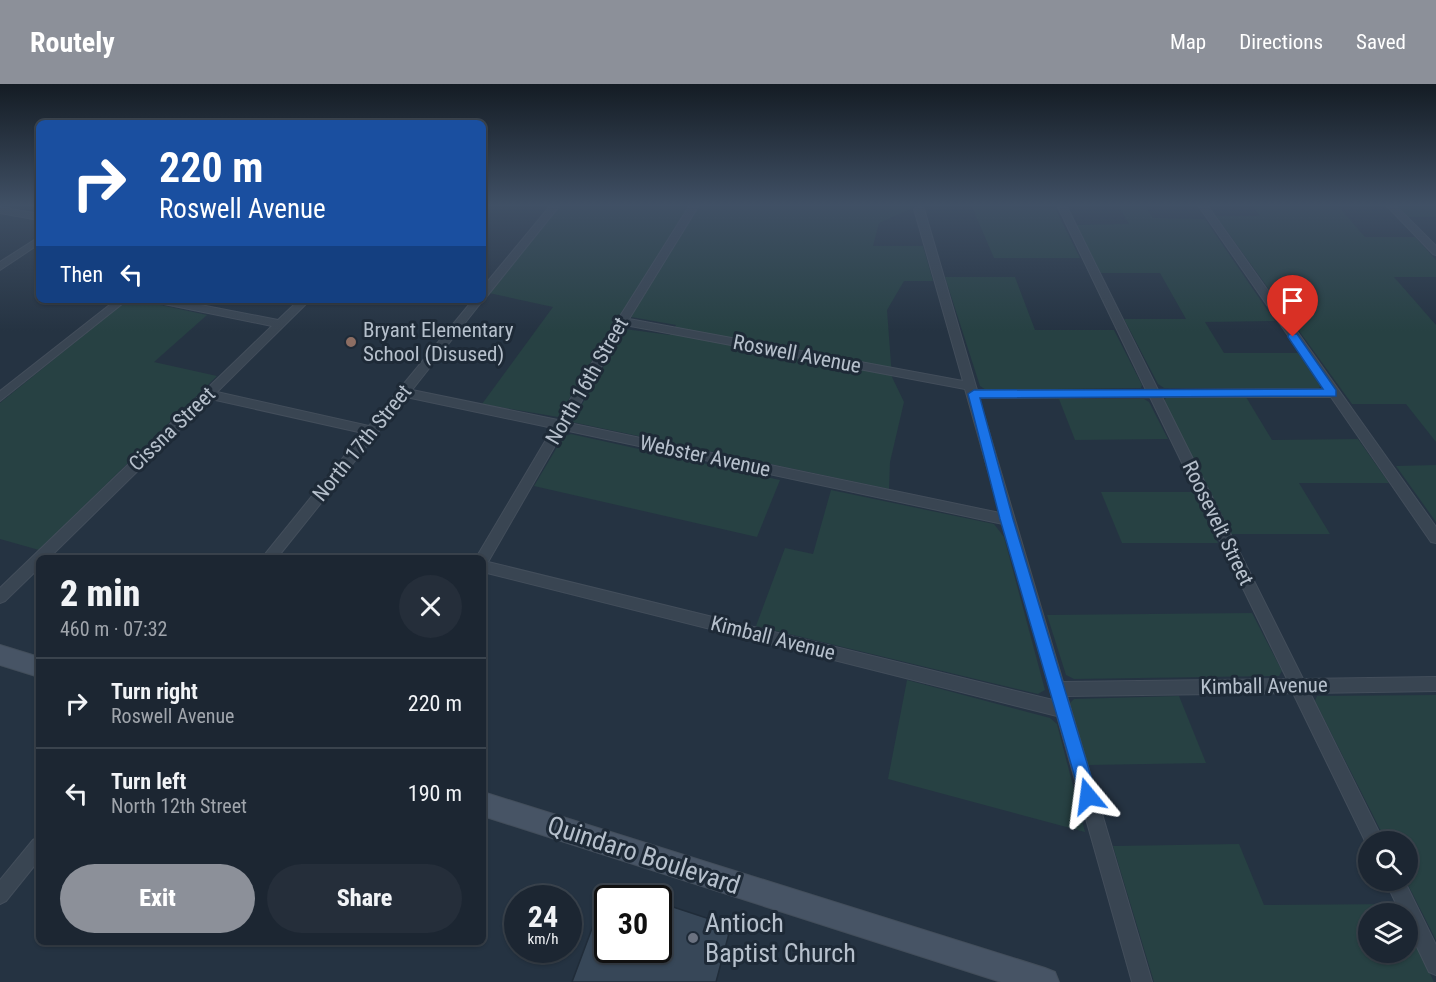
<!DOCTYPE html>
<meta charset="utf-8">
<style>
:root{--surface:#1c2632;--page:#252e3a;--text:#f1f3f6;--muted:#a0a5ac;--line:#3a434d;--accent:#8c9099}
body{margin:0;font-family:"Roboto Condensed",sans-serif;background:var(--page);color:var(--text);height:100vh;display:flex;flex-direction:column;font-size:22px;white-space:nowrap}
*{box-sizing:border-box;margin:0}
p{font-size:20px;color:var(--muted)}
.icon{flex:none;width:33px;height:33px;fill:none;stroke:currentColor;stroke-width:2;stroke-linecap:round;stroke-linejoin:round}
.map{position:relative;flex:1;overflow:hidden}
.side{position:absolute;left:36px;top:471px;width:450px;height:390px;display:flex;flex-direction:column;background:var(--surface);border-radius:9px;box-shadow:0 2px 4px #0004,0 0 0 2px var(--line)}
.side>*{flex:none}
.top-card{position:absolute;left:36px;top:36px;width:450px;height:183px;border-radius:9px;box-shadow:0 2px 4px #0004,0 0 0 2px var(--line);background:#1a4fa0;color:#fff;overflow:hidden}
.tools{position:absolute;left:1358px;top:747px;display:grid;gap:12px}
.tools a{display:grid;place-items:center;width:60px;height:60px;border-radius:50%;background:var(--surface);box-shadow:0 2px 4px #0004,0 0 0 2px var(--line);font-size:30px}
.speed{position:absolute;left:504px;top:801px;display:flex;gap:12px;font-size:30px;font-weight:700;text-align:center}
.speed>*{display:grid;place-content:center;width:78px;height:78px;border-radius:50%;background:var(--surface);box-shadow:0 2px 4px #0004,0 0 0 2px var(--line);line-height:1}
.speed small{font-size:15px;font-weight:400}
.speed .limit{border:3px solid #111;border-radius:9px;background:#fff;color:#111}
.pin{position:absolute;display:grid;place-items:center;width:51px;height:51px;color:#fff;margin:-62px -26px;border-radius:50% 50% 50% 0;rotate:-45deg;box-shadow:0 0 6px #0007}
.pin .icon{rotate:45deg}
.me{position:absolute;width:66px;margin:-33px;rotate:344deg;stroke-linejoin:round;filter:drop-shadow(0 0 4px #0008)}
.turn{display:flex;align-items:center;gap:21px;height:126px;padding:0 24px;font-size:27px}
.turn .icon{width:78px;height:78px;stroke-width:2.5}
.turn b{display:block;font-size:42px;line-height:51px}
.then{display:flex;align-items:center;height:57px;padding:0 24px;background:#0003;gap:12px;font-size:22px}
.round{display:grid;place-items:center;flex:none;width:63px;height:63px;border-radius:32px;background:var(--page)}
.summary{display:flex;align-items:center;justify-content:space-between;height:102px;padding:0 24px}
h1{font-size:36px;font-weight:800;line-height:45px}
.button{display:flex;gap:12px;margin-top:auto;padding:12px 24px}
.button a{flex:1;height:69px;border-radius:36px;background:var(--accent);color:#fff;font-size:24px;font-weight:800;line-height:69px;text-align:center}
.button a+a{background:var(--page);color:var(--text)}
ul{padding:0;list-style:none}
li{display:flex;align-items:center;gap:18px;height:90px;padding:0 24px;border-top:2px solid var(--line)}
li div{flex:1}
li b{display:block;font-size:22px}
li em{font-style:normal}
header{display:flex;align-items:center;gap:36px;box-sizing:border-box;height:84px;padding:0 30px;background:var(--accent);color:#fff}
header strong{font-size:28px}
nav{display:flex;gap:33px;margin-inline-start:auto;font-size:21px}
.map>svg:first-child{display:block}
.green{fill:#274143}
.building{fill:#374758;stroke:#202c39;stroke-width:1.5}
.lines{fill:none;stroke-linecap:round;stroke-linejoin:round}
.street-casing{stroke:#434e5b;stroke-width:2}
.secondary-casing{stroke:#434e5b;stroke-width:2}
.street{fill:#394552;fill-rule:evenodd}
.secondary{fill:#475465;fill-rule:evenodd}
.route{fill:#1a73e8;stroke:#114b97;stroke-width:1.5}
.education-dot{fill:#8d6e63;stroke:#1e2a37;stroke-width:2}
.worship-dot{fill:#6b7280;stroke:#1e2a37;stroke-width:2}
.labels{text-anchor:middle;stroke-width:6;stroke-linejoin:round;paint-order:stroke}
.poi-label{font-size:21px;fill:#b6c0cc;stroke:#1e2a37;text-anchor:start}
.street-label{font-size:21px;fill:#b6c0cc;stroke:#1e2a37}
.near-street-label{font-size:26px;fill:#b6c0cc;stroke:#1e2a37}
.near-poi-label{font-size:26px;fill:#b6c0cc;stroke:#1e2a37;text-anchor:start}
</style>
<header>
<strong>Routely</strong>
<nav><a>Map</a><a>Directions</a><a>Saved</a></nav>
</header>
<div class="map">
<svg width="1436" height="898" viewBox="0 0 1436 898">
<rect width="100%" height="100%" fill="#253342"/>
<g class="green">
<polygon points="560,121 1012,121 1013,124 1055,124 1080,174 994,174 972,123 915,123 879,139 873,162 923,162 933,197 904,197 887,226 892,293 904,318 890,378 889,405 572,338 625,245 670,251 676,241 620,231 558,333 482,320 553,223 489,209"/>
<polygon points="1118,121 1144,121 1153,134 1205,135 1275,237 1205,238 1224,269 1298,269 1321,301 1319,304 1164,304 1158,300 1124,235 1186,235 1160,189 1101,189 1076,141 1129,140"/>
<polygon points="1252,121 1337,121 1365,153 1415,153 1436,176 1436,193 1394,193 1436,241 1436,358 1406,320 1352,320 1216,132 1260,132"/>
<polygon points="1397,121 1436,121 1436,133 1408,133"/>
<polygon points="945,193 1015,193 1035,246 1114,246 1142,301 1141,304 986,306 980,302"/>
<polygon points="137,216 207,231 154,278 217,292 39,466 0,455 0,319 126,217"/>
<polygon points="1246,313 1272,356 1358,355 1389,399 1299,399 1330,450 1231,450 1164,317 1166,314"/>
<polygon points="1059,315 1144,315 1149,318 1168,355 1075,356"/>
<polygon points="571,350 780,396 757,453 534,402 563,353"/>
<polygon points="1436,381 1436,438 1396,382"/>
<polygon points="831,406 994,440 1004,453 1045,606 1038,610 756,542 785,464 813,470"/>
<polygon points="1101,408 1193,408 1218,459 1122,459"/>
<polygon points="1252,529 1282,587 1279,592 1074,595 1066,591 1047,531"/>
<polygon points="907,596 1050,634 1057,640 1085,748 888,695"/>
<polygon points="1436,611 1436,856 1406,797 1407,758 1386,757 1315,617 1317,612"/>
<polygon points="1179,612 1206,679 1088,681 1070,619 1074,615"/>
<polygon points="1239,760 1264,821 1397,820 1402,829 1368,830 1368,868 1407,868 1407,841 1434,898 1154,898 1113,762"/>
</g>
<polygon class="building" points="606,807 608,866 658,866 658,818 731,842 716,898 572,898"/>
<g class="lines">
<defs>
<g id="street">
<polygon points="551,121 560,121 487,212 483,213 483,203"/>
<path d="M690,121H699L629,235L963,297L914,125L919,122L924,125L977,306H1146L1057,121H1066L1158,306L1325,305L1198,121H1207L1436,443V459L1431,458L1331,313H1162L1303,595L1436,593V607L1310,609L1384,758H1368V763L1293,609L1067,612L1152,898H1132L1057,632L483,488V474H476L553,344L406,313L277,474H262L363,349L211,315L49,474H39V484L5,517L0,519V504L272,242L159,219L154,216H175L278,236L299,216H310L217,308L369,342L473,216H483L412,306L558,336L617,237ZM625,241L965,305L1000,429L569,339ZM1150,313L1287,595L1063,598L979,314ZM564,346L1003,440L1053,616L488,478Z"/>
<polygon points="1386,121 1395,121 1436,162 1436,171 1433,170"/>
<polygon points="0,123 39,130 39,136 0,129"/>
<polygon points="39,153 39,160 0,186 0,178"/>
<polygon points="116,216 127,216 0,317 0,307"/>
<polygon points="39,753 39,776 6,817 0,820 0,796 33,756"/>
<polygon points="1385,796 1404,796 1436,861 1436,891 1429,888 1407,842 1407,830 1401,830"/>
</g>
<g id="secondary">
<polygon points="0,561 39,573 39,593 0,581"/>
<polygon points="483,708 1045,884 1055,888 1059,898 1001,898 483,732"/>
</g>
</defs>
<use href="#street" class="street-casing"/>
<use href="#secondary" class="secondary-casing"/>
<use href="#street" class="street"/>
<use href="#secondary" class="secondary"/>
</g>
<linearGradient id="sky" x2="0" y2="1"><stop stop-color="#141c24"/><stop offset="0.49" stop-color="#405065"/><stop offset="1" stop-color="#405065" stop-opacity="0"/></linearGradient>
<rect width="1436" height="247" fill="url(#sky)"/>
<polygon class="route" points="1289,250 1297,250 1336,306 1336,312 980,314 1013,435 1097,712 1094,718 1088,721 1082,718 1000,435 968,310 974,306 1323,305 1288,253"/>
<circle class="education-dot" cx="351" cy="258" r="6"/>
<circle class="worship-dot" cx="693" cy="854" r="6"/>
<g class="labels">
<g class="poi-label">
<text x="363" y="253">Bryant Elementary<tspan x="363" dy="24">School (Disused)</tspan></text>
</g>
<g class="street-label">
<text transform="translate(797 270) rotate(11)" y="7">Roswell Avenue</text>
<text transform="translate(587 297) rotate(-60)" y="7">North 16th Street</text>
<text transform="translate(172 345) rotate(-44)" y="7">Cissna Street</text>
<text transform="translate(362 359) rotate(-51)" y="7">North 17th Street</text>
<text transform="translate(705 372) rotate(12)" y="7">Webster Avenue</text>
<text transform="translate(1218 439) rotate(64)" y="7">Roosevelt Street</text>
<text transform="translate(773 554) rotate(14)" y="7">Kimball Avenue</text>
<text transform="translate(1264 602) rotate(-1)" y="7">Kimball Avenue</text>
</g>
<g class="near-street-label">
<text transform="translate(644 771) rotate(18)" y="9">Quindaro Boulevard</text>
</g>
<g class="near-poi-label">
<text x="705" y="848">Antioch<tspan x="705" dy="30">Baptist Church</tspan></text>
</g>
</g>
</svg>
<div class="tools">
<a><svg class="icon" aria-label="search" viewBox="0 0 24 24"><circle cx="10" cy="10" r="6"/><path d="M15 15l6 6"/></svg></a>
<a><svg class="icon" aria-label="layers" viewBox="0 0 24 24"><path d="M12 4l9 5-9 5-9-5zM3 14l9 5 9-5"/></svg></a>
</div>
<div class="speed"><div>24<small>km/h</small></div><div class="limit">30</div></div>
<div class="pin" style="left:1293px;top:253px;background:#d93025"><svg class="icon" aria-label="arrive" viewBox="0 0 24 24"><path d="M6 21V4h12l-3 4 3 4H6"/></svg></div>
<svg class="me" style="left:1088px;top:712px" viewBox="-20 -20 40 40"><path d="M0-17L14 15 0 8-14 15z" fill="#1a73e8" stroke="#fff" stroke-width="4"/></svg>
<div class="top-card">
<div class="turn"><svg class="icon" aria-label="right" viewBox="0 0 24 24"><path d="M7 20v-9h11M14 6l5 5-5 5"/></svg><div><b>220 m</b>Roswell Avenue</div></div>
<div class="then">Then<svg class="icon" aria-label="left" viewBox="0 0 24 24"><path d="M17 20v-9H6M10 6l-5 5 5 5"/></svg></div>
</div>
<section class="side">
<div class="summary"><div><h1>2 min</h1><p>460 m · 07:32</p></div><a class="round"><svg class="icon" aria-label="close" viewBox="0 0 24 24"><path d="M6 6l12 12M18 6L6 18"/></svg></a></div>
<ul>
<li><svg class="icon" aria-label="right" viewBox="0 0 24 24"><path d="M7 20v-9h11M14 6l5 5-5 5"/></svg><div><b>Turn right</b><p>Roswell Avenue</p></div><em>220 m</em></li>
<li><svg class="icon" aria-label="left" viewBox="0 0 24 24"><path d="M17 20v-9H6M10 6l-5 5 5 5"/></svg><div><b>Turn left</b><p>North 12th Street</p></div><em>190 m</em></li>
</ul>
<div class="button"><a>Exit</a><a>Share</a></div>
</section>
</div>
